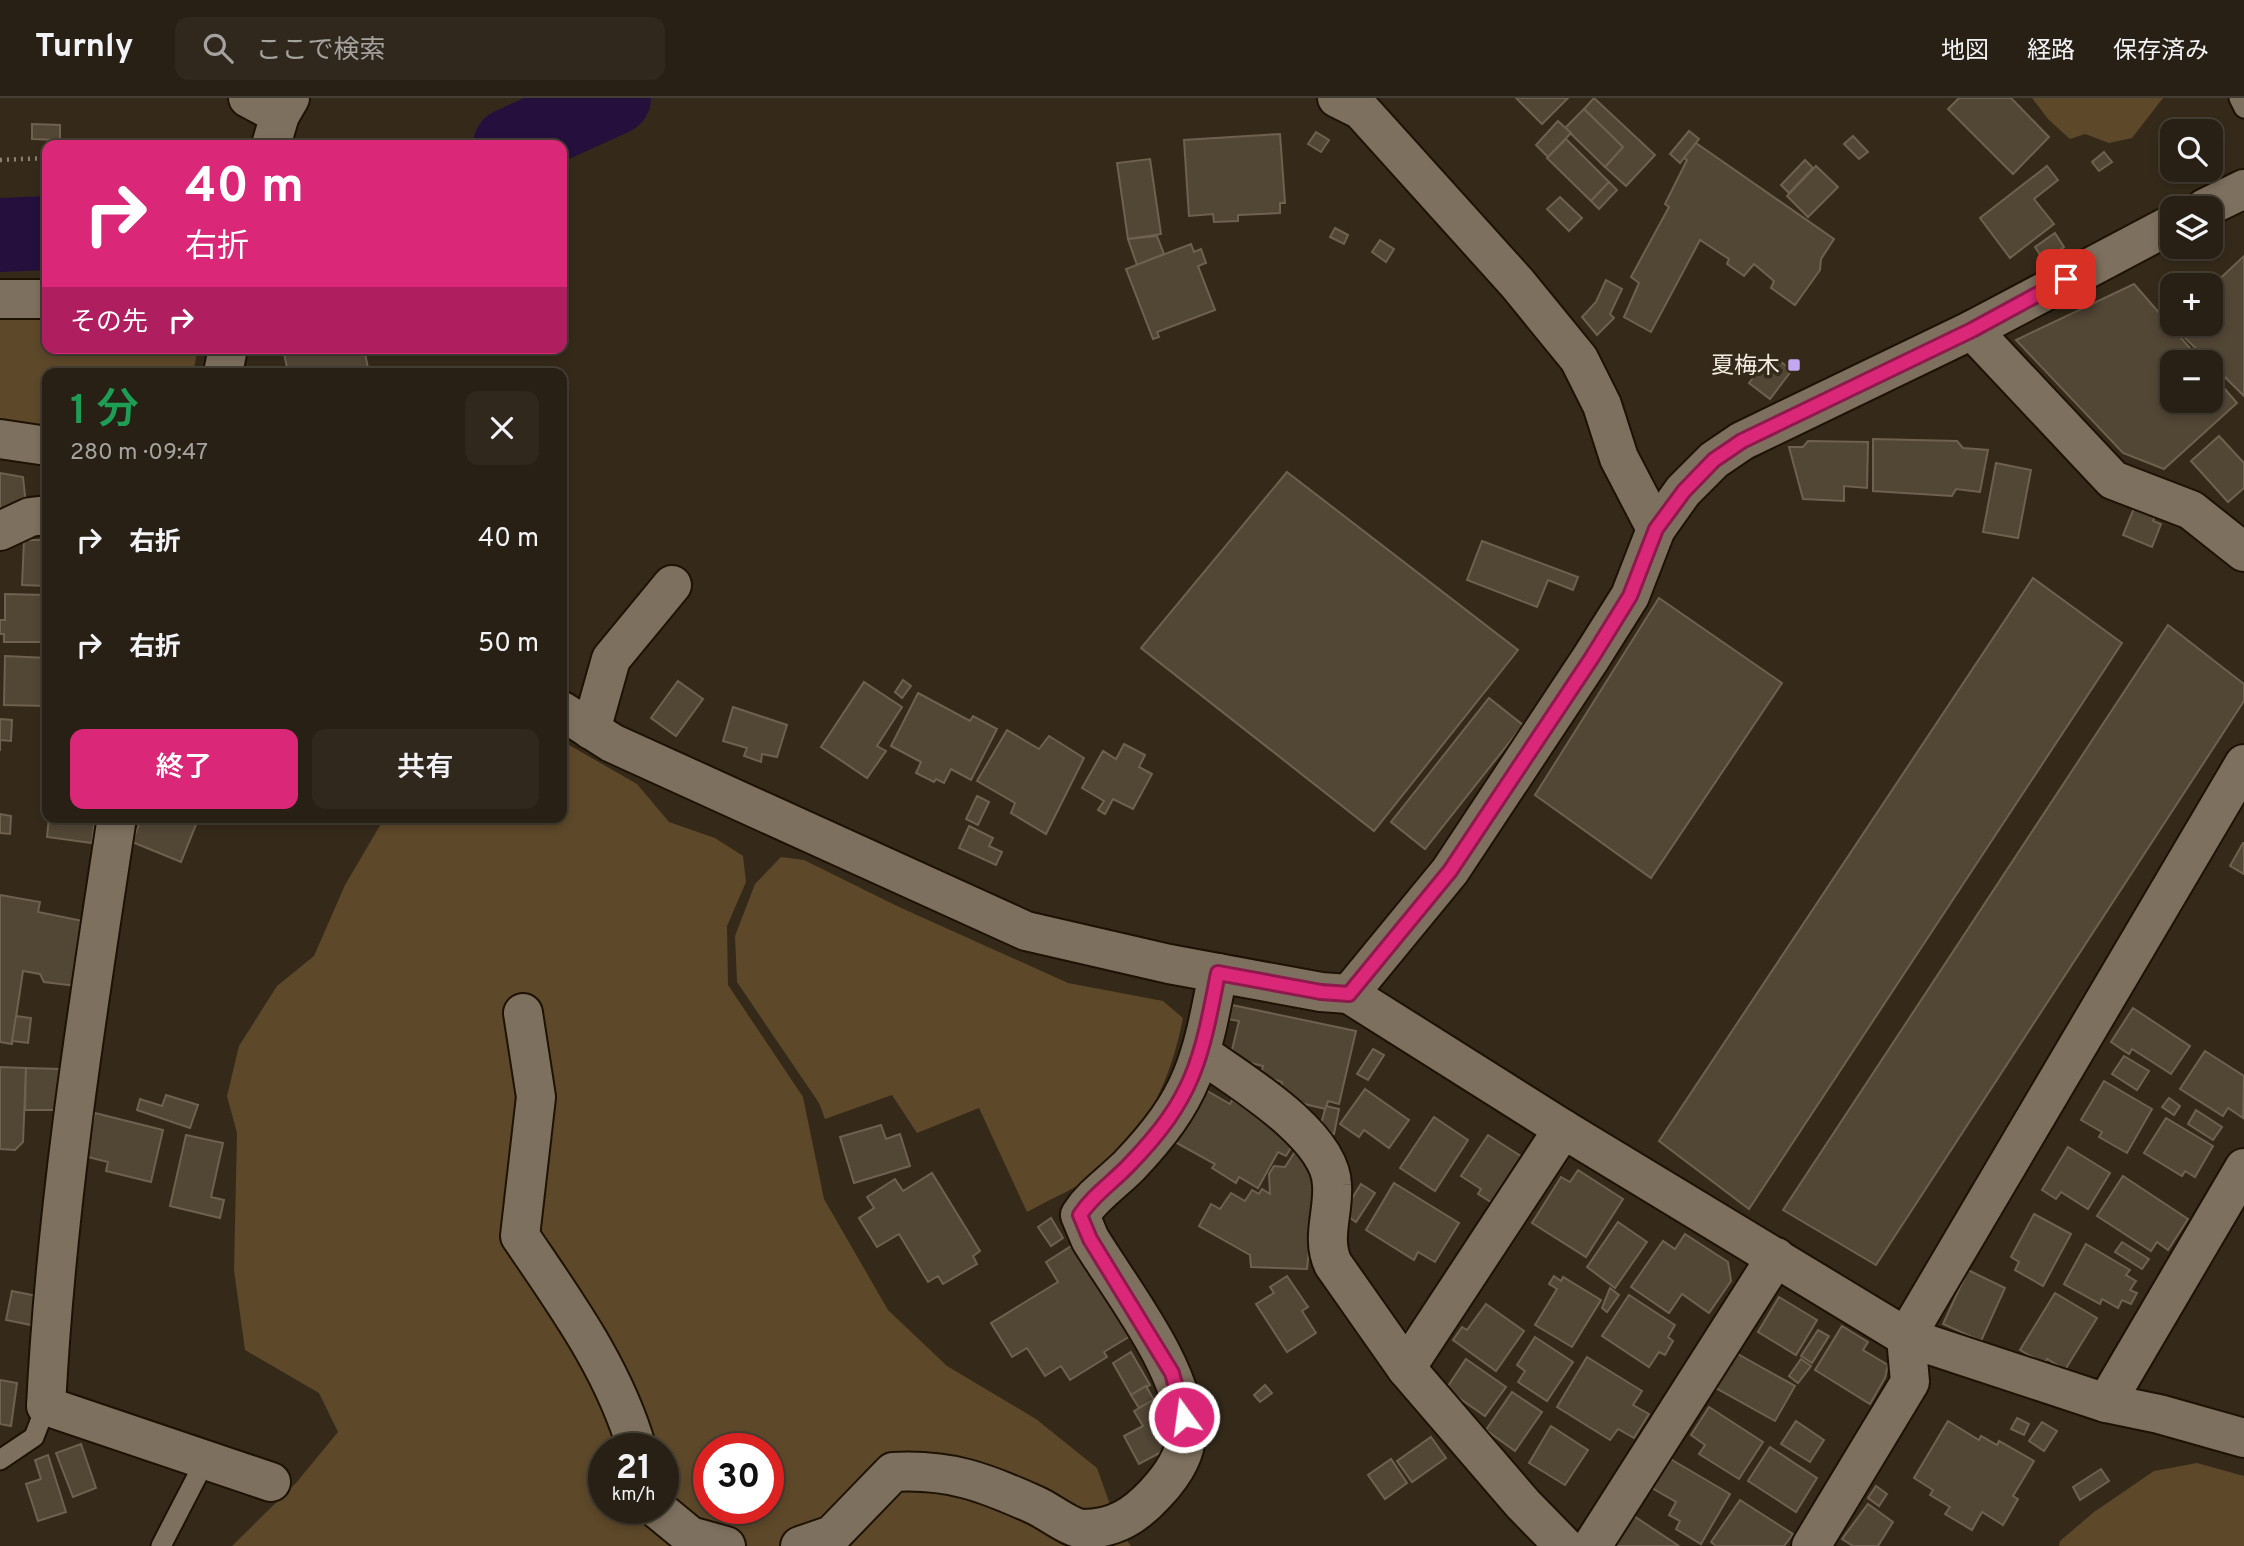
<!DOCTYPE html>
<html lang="ja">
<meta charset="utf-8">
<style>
:root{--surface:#282014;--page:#30281d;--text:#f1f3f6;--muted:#a5a3a0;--line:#443e34;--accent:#db2777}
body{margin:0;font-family:Overpass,"Noto Sans JP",sans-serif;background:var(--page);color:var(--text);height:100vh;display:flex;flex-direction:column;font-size:26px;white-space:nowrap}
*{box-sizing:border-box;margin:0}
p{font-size:23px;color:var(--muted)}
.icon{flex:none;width:38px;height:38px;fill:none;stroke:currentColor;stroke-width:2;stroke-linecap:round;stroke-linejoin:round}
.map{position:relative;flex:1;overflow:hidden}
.drawer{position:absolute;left:42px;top:270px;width:525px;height:455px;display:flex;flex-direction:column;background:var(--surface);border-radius:14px;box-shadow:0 4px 10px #0003,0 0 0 2px var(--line)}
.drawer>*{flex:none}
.guide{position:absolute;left:42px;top:42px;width:525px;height:214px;border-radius:14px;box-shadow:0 4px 10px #0003,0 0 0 2px var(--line);background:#db2777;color:#fff;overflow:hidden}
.tools{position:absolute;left:2160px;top:21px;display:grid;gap:14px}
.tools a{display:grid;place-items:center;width:63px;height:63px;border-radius:14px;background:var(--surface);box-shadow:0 4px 10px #0003,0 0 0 2px var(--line);font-size:35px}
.speed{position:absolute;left:588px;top:1335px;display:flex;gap:14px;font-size:35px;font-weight:700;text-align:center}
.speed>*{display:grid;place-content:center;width:91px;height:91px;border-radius:50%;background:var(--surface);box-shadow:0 4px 10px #0003,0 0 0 2px var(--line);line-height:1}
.speed small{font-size:18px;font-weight:400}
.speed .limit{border:10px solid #d22;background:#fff;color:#111}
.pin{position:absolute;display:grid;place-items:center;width:60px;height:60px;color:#fff;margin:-30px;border-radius:14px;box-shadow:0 4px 10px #0006}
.me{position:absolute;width:77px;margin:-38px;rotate:346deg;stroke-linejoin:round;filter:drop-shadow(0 0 5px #0008)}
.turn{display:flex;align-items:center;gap:24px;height:147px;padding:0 28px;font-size:32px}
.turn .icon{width:91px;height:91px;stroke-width:2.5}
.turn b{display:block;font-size:49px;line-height:60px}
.then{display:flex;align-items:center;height:66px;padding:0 28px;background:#0003;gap:14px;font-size:26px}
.round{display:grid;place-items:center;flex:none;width:74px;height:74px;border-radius:14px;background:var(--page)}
.headline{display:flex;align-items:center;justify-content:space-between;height:119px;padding:0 28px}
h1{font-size:42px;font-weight:600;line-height:52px;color:#1e9e55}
.button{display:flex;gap:14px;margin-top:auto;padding:14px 28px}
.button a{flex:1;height:80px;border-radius:14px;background:var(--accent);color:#fff;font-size:28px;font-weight:600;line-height:80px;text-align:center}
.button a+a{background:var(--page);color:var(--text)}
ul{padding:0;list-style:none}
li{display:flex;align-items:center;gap:21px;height:105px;padding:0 28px}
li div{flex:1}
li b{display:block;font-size:26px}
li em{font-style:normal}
header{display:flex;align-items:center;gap:42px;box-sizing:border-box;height:98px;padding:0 35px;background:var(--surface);border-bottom:2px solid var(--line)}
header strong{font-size:33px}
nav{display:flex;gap:38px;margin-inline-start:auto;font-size:24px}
.search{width:490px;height:63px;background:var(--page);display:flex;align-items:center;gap:18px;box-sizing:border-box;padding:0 24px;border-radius:14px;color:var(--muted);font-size:26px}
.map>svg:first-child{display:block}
.green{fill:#5d4829;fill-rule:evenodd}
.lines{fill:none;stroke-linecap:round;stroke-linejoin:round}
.river{stroke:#250f3d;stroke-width:74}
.building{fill:#524635;stroke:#6e614f;stroke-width:2}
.lane-casing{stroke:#1d1204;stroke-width:23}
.street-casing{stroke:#1d1204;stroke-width:42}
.path{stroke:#8b8174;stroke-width:4.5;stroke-dasharray:2 5;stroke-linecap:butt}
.lane{stroke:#7e705e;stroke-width:19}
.street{stroke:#7e705e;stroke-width:38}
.route-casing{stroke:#8e194d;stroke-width:18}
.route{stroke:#db2777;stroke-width:12}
.poi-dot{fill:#c4a7f1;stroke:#352a1a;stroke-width:2.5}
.labels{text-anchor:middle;stroke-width:7;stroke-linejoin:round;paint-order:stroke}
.poi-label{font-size:23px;fill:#f5ede3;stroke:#352a1a;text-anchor:end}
</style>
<header>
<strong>Turnly</strong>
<div class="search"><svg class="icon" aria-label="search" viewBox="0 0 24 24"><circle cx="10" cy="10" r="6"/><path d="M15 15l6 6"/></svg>ここで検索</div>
<nav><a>地図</a><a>経路</a><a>保存済み</a></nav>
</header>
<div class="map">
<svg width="2244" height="1448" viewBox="0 0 2244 1448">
<rect width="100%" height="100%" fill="#352a1a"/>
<g class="green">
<polygon points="2032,0 2163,0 2132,40 2109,45 2085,36 2070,41 2049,22"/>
<polygon points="47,212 47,250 198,250 193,275 47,275 47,334 0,324 0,213"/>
<path d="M562,643L637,686L669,724L715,740L743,758L746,784L727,828L728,887L803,999L824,1101L888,1212L947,1268L1036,1321L1097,1370L1119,1432L1131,1448H232L296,1385L338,1334L319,1295L245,1252L234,1172L237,1035L227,998L239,948L277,888L314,858L345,787L385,719H562ZM604,1351H663V1410H604ZM709,1351H768V1410H709Z"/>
<path d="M781,759L804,762L899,809L1068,885L1163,903L1183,920C1171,981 1147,1034 1098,1074C1078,1090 1050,1101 1027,1114L979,1010L917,1035L892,997L825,1021L819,1005L737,884L735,838L755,786Z"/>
<polygon points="2197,1365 2244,1378 2244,1448 2059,1448 2060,1443 2094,1414 2154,1373"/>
</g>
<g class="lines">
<g class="river">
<polyline points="510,47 614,0"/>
<polyline points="0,137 47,135"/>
</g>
</g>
<g class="building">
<polygon points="1516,0 1568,0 1542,26"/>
<polygon points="1594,0 1655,57 1626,88 1605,69 1623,49 1584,11"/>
<polygon points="1959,0 2011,0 2049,39 2013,76 1948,11"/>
<polygon points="1584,11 1623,49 1605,69 1565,30"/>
<polygon points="1558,23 1571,35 1548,59 1536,47"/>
<polygon points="32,26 60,27 60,42 32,41"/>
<polygon points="1689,33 1699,41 1680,65 1670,56"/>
<polygon points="1316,34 1329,42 1321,54 1308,46"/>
<polygon points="1280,36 1285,105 1280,105 1280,115 1238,117 1238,123 1214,124 1213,116 1189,118 1184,42"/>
<polygon points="1853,38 1868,54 1859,61 1844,46"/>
<polygon points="1566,41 1609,84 1591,103 1547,60"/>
<polygon points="1696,45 1834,141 1821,161 1820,172 1795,207 1771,190 1774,183 1754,166 1744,178 1727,166 1729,161 1700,142 1651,234 1624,219 1639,185 1631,179 1669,109 1665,106 1687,62 1684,60"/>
<polygon points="2104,54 2112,64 2099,73 2092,64"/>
<polygon points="1150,61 1161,136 1128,141 1117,65"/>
<polygon points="1805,62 1813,70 1789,95 1781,87"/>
<polygon points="1816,68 1838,89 1808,119 1787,98"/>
<polygon points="2047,68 2058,82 2034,101 2054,126 2010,160 1980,120"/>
<polygon points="1609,84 1617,92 1599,111 1591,103"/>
<polygon points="1560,99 1582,120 1569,133 1547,111"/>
<polygon points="1335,130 1348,137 1344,146 1330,139"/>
<polygon points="2055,135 2064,149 2044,163 2035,149"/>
<polygon points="1157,138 1164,156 1137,167 1128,141"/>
<polygon points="1380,142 1394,151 1386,164 1372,154"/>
<polygon points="1191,146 1194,154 1201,151 1206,165 1198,168 1215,212 1157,234 1159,239 1153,241 1126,171"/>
<polygon points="2244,158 2244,298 2172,227 2210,226 2210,190"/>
<polygon points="1606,182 1622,191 1610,216 1614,220 1597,237 1582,219 1596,204"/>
<polygon points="2134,186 2202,264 2172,264 2172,303 2210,303 2210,274 2237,305 2164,371 2123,355 2016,242"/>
<polygon points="283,250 364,250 369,275 288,275"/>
<polygon points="1771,257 1792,272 1770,301 1749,285"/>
<polygon points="2219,338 2244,365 2244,390 2228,404 2191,363"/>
<polygon points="1873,341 1957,343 1963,350 1988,352 1980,394 1956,391 1952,398 1873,393"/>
<polygon points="1808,343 1868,344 1867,390 1844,388 1844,403 1803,401 1789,349 1803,349"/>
<polygon points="1996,365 2031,372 2018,440 1983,434"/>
<polygon points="1287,374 1518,552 1374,733 1141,550"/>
<polygon points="0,375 23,379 26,407 0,416"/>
<polygon points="2134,410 2155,418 2153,423 2161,426 2152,449 2123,437"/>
<polygon points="24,442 47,442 47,488 22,487"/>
<polygon points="1482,443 1578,479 1573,492 1548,482 1537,509 1467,482"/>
<polygon points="2033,480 2122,545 1749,1111 1659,1043"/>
<polygon points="5,496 47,497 47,544 4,544 4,536 0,536 0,522 5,522"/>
<polygon points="1659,500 1782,585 1651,780 1535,697"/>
<polygon points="2168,527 2244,586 2244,603 1876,1167 1783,1112"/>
<polygon points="5,558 47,560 47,608 4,607"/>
<polygon points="903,582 911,588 902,600 895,594"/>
<polygon points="678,583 703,601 676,638 651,620"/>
<polygon points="864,584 902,609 877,648 886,653 867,680 821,649"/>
<polygon points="918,595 970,623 973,618 997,631 971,682 951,671 944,685 936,681 934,684 916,675 921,664 891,648"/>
<polygon points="1489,600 1523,627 1425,751 1391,724"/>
<polygon points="733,609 787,627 777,659 762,656 761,664 744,658 747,650 723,643"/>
<polygon points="0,621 12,622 11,643 0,642 0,653"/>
<polygon points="1007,632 1039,651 1049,638 1084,660 1046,736 1011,715 1015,705 977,683"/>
<polygon points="1124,646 1145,657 1139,669 1152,676 1133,711 1113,701 1105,716 1098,712 1104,703 1082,690 1103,653 1116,661"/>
<polygon points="977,698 989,704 978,727 966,721"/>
<polygon points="0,716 11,718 10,736 0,735"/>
<polygon points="49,719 95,720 92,745 47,739"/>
<polygon points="142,719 199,719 181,764 132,744"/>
<polygon points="969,728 993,740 989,748 1002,754 996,767 959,750"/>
<polygon points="2243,745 2244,745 2244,776 2230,768"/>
<polygon points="0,797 40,804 38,814 88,824 76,888 44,884 40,876 23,873 12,946 0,944"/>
<polygon points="1232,907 1356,933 1339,1006 1328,1003 1326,1011 1287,1002 1280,994 1282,984 1261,978 1263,968 1230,960 1239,923 1228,921"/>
<polygon points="2133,910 2190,948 2171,976 2132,951 2129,956 2111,944"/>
<polygon points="16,918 31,920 28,945 12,943"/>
<polygon points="1373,951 1384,957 1368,982 1357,976"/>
<polygon points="2205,953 2244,978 2243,1020 2228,1010 2223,1018 2180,991"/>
<polygon points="2124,958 2149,973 2137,992 2112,976"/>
<polygon points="0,969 26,970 23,1044 15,1052 0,1051"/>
<polygon points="26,970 60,971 58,1012 25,1012"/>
<polygon points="2104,983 2152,1011 2127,1055 2099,1039 2102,1034 2081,1022"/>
<polygon points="1204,991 1230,1006 1232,1002 1280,1029 1292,1048 1286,1058 1278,1054 1258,1090 1239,1079 1236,1085 1212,1070 1215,1066 1175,1044"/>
<polygon points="1365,991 1409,1022 1389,1050 1364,1032 1359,1039 1340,1026"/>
<polygon points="166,997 198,1007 190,1030 137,1012 140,1001 162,1008"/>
<polygon points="2169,1000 2180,1008 2174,1017 2162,1009"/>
<polygon points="1326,1008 1339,1011 1334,1036 1319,1033"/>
<polygon points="2196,1012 2222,1029 2213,1042 2188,1026"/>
<polygon points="95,1015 163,1032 151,1084 106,1073 108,1064 84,1058"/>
<polygon points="1434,1019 1468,1042 1435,1093 1400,1070"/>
<polygon points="2166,1020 2213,1048 2195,1079 2185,1073 2182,1078 2144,1055"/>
<polygon points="881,1027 886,1041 900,1036 910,1068 854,1085 840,1039"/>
<polygon points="186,1037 223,1045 211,1099 224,1102 220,1120 170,1108"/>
<polygon points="1488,1037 1527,1062 1497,1108 1478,1096 1481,1091 1461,1078"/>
<polygon points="1298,1049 1317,1078 1307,1171 1251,1169 1250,1157 1199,1128 1211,1106 1220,1111 1231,1095 1245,1103 1252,1092 1259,1096 1262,1091 1270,1096 1269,1076 1274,1068 1285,1069"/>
<polygon points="2068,1049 2110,1075 2088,1111 2061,1094 2056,1101 2042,1092"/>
<polygon points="1578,1072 1623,1101 1586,1159 1532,1125 1561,1079 1570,1084"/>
<polygon points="932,1075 980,1153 973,1158 977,1166 943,1186 938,1178 928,1184 899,1136 877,1149 859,1120 874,1110 867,1099 895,1081 903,1093"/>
<polygon points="2123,1078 2188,1121 2168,1152 2157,1144 2151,1153 2097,1118"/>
<polygon points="1394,1085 1459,1125 1435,1164 1418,1154 1414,1162 1366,1132"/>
<polygon points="1361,1086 1375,1095 1356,1124 1343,1115"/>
<polygon points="2034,1116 2071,1136 2043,1188 2015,1172 2019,1164 2011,1159"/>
<polygon points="1051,1120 1063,1140 1051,1148 1038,1129"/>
<polygon points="1618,1124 1647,1144 1615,1190 1587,1169"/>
<polygon points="1685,1136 1728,1164 1731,1183 1709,1215 1682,1196 1669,1215 1631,1189 1663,1143 1675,1151"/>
<polygon points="2122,1144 2149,1161 2142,1171 2115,1154"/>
<polygon points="1076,1145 1132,1237 1104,1254 1107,1259 1070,1282 1061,1268 1045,1278 1027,1250 1012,1259 991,1225 1058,1184 1046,1164"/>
<polygon points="2086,1146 2130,1172 2126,1177 2136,1183 2130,1192 2137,1195 2131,1206 2122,1202 2118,1210 2102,1201 2100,1206 2064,1186"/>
<polygon points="1968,1172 2005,1190 1981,1243 1943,1226"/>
<polygon points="1287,1178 1308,1209 1302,1213 1316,1235 1287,1254 1256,1206 1274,1195 1270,1189"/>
<polygon points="1554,1178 1561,1183 1563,1179 1601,1202 1572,1249 1535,1227 1557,1191 1549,1186"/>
<polygon points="1610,1190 1619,1197 1607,1214 1602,1210"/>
<polygon points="12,1193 42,1199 36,1228 6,1222"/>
<polygon points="2055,1195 2097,1220 2065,1272 2047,1261 2044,1266 2020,1252"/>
<polygon points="1629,1197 1675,1227 1668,1239 1673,1243 1665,1257 1659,1254 1649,1269 1602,1238"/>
<polygon points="1779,1199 1817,1222 1796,1257 1758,1234"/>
<polygon points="1486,1206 1524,1233 1496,1273 1453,1242 1462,1229 1467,1232"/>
<polygon points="1842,1228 1868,1244 1863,1252 1888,1267 1885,1280 1870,1306 1815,1272"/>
<polygon points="1818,1232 1829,1238 1812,1265 1801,1258"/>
<polygon points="1535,1239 1573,1264 1547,1303 1518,1284 1525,1273 1517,1267"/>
<polygon points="1131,1254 1150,1287 1131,1297 1113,1265"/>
<polygon points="1736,1255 1795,1288 1775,1323 1716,1290"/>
<polygon points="1587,1259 1642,1293 1633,1307 1649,1316 1634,1340 1618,1331 1610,1342 1557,1309"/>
<polygon points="1466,1261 1506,1289 1485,1318 1446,1291"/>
<polygon points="1801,1261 1811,1268 1798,1285 1789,1278"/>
<polygon points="0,1282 17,1285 11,1328 0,1326"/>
<polygon points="1265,1287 1272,1295 1260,1304 1254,1297"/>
<polygon points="1146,1288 1154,1302 1139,1310 1131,1297"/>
<polygon points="1512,1294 1542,1314 1515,1353 1486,1332"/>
<polygon points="1155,1301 1167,1322 1157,1328 1169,1350 1139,1366 1124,1338 1143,1328 1134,1313"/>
<polygon points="1709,1309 1763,1344 1739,1381 1699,1356 1705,1347 1691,1337"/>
<polygon points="2017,1320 2029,1326 2024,1337 2011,1331"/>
<polygon points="1796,1323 1824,1342 1810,1364 1781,1346"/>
<polygon points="1948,1323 1979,1342 1981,1338 1997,1347 1999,1343 2034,1363 2013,1398 2018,1401 2003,1427 1982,1414 1972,1432 1945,1416 1950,1409 1930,1397 1933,1392 1914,1380"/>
<polygon points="2042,1324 2057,1333 2044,1353 2029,1343"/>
<polygon points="1551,1328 1588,1352 1565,1387 1529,1365"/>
<polygon points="1431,1339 1446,1360 1412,1384 1397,1363"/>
<polygon points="81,1346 96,1390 73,1399 56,1355"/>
<polygon points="1770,1349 1817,1380 1796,1414 1748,1383"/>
<polygon points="48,1357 66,1414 38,1423 26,1386 41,1381 35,1362"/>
<polygon points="1667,1359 1730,1396 1701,1446 1676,1431 1680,1423 1669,1417 1676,1404 1650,1389"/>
<polygon points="1391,1361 1407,1385 1385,1401 1368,1377"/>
<polygon points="2101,1371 2109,1383 2080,1402 2073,1389"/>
<polygon points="1876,1388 1887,1396 1879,1408 1868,1400"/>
<polygon points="1740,1402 1793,1436 1784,1448 1716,1448 1711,1444"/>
<polygon points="1868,1406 1893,1424 1878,1448 1853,1448 1842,1441"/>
<polygon points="1634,1418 1679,1448 1615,1448"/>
</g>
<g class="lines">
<defs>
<g id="lane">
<polyline points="2239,0 2244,10"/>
<polyline points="0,1362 34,1339 46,1308"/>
<polyline points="161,1448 205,1363"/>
</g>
<g id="street">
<polyline points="248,0 280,17"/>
<polyline points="1337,0 1361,12 1517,185 1579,261 1602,307 1619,360 1656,431"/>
<polyline points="271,47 280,17 290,0"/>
<polyline points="2205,110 2244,91"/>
<polyline points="0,201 47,201"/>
<polyline points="1972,232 2113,382 2191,412 2244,454"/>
<polyline points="223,275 228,250"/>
<polyline points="0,341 47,348"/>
<polyline points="0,433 30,419 47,417"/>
<polyline points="562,613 612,645 1026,833 1169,866 1321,894 1349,896 1450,773 1591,560 1630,498 1656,431 1683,393 1714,362 1742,343 1972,232 2172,126"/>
<polyline points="591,632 611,561 672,487"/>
<path d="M117,719C87,914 56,1111 46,1308L271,1384"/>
<polyline points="1349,896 1563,1031 1906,1239 2106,1305 2159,1316 2244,1340"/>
<path d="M523,915L536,999L520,1138C566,1206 614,1271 637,1351"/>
<path d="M1202,956C1239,982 1331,1037 1332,1087C1334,1114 1321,1140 1333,1166L1406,1270L1523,1406L1564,1448"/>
<polyline points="1406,1270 1563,1031"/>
<polyline points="2106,1305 2244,1070"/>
<polyline points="656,1410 690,1438 726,1448"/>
<path d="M800,1448L832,1437L893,1374C950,1371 984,1384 1035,1407C1049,1413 1069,1430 1083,1431C1115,1431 1136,1417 1156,1395C1171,1379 1187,1356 1186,1334C1184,1271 1123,1195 1090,1141L1080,1117C1093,1097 1112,1085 1129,1068C1194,1000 1201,963 1218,875"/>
<polyline points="1592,1448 1776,1159"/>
<polyline points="1811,1448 1910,1284 1906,1239 2244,666"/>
</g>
</defs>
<use href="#lane" class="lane-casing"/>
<use href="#street" class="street-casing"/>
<g class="path">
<polyline points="216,47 232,45"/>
<polyline points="0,62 47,60"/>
</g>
<use href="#lane" class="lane"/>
<use href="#street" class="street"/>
</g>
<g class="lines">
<defs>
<path id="route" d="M1184,1319L1172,1275L1090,1141L1080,1117C1093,1097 1112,1085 1129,1067C1194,1000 1201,963 1218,875L1321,894L1349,896L1450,773L1591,561L1630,498L1656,431L1684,393L1714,362L1742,343L1972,232L2066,181"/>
</defs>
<use href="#route" class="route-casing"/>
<use href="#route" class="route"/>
</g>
<rect class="poi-dot" x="1787" y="260" width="14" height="14" rx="3.5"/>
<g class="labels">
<g class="poi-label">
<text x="1780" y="275">夏梅木</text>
</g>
</g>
</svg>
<div class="tools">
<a><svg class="icon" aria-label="search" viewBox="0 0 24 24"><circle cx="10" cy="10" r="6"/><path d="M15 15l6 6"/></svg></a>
<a><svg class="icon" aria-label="layers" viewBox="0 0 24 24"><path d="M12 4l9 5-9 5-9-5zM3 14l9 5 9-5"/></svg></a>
<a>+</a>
<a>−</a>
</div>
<div class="speed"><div>21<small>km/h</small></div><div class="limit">30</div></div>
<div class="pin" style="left:2066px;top:181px;background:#d93025"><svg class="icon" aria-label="arrive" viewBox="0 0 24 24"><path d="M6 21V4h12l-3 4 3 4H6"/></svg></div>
<svg class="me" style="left:1184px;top:1319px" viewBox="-20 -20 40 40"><circle r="17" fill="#db2777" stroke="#fff" stroke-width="3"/><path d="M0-11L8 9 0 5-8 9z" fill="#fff"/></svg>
<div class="guide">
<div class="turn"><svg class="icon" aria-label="right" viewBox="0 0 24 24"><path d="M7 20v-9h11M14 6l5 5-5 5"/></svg><div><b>40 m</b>右折</div></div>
<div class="then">その先<svg class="icon" aria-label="right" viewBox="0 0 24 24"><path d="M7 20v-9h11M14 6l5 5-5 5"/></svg></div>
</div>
<section class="drawer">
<div class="headline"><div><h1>1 分</h1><p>280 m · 09:47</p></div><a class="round"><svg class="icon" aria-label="close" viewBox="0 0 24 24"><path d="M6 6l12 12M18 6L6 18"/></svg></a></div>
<ul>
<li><svg class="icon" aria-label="right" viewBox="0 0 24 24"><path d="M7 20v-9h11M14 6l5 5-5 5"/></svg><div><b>右折</b></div><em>40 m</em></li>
<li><svg class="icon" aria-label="right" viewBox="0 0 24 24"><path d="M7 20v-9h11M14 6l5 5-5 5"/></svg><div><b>右折</b></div><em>50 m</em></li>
</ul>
<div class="button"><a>終了</a><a>共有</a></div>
</section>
</div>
